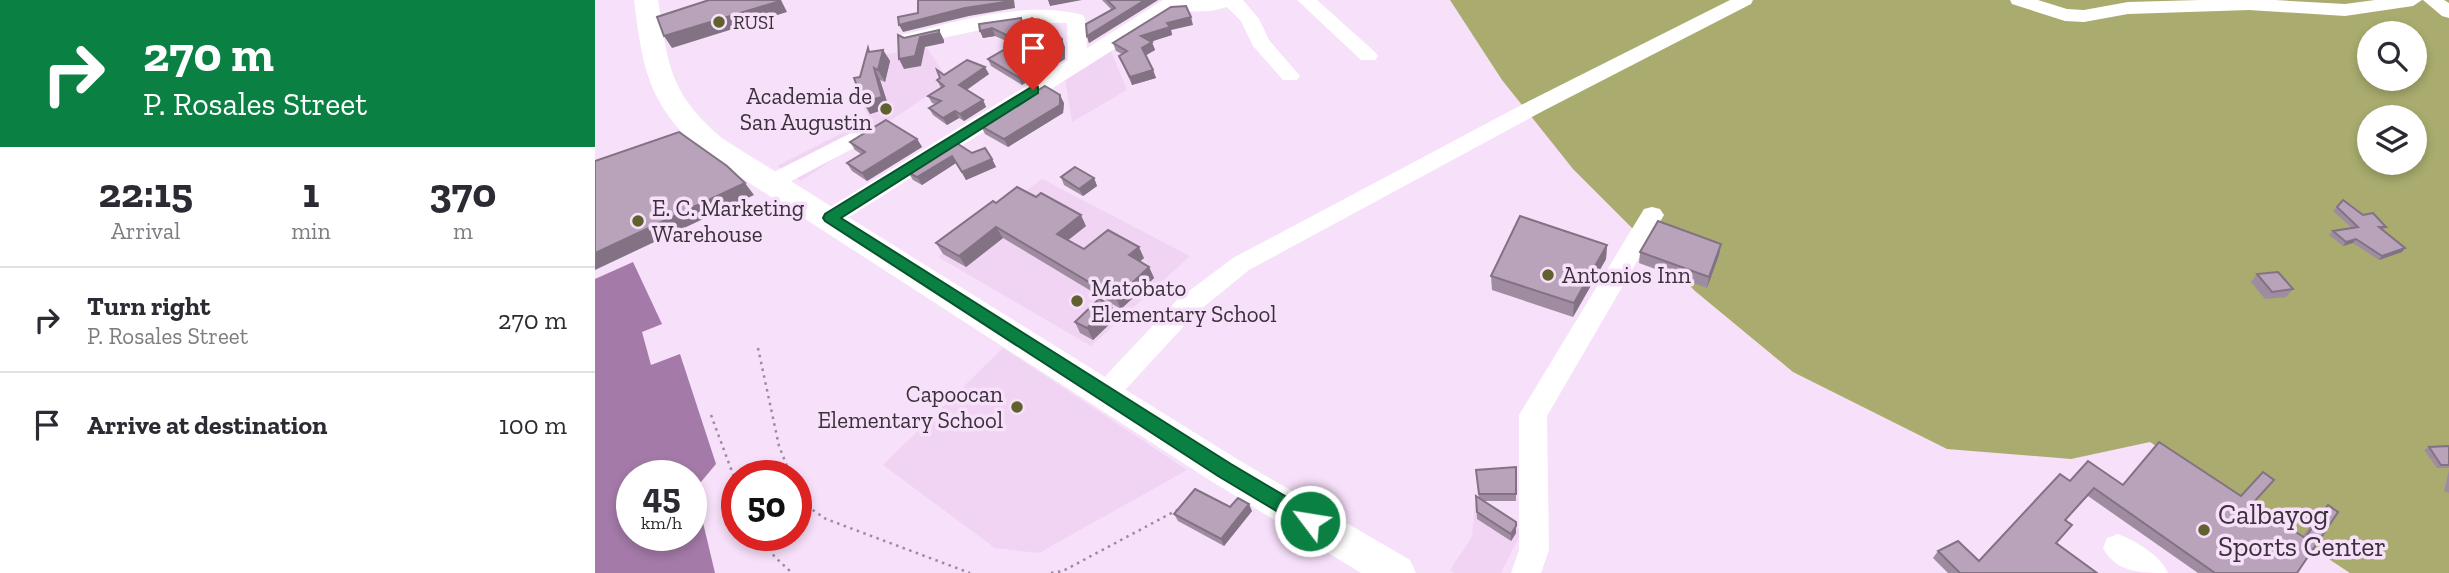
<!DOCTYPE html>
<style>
:root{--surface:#fff;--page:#f7f7f7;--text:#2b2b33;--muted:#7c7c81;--line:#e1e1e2}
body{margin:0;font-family:"Zilla Slab",serif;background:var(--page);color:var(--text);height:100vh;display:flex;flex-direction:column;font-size:26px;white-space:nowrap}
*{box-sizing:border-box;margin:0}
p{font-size:23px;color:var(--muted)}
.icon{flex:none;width:38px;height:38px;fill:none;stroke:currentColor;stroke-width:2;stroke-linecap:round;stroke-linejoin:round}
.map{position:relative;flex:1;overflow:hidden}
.side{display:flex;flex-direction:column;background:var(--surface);width:595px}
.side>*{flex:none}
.top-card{background:#0b8043;color:#fff;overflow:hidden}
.controls{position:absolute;left:1762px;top:21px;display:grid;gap:14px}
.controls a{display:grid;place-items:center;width:70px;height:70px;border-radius:50%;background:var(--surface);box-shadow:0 4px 10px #0003;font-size:35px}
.speed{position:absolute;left:21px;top:460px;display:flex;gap:14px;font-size:35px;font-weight:700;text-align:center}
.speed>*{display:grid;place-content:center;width:91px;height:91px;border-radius:50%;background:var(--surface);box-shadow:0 4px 10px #0003;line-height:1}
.speed small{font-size:18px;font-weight:400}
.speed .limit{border:10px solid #d22;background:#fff;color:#111}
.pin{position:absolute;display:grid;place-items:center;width:60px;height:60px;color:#fff;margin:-72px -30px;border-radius:50% 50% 50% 0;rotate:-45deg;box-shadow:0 0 7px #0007}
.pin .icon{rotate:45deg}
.me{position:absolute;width:77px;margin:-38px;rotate:301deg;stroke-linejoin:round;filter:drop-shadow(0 0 5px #0008)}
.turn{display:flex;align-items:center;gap:24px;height:147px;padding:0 28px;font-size:32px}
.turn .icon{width:91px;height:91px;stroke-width:2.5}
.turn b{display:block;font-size:49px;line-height:60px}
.eta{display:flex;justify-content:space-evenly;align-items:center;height:119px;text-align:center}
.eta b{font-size:42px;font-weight:700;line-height:49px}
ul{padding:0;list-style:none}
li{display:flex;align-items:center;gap:21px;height:105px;padding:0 28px;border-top:2px solid var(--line)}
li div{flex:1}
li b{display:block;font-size:26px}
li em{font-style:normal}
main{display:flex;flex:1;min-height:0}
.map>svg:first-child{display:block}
.built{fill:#f1d4f3}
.forest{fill:#a9ac6e;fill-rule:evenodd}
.water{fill:#a47aa8;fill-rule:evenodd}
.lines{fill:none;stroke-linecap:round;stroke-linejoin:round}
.path{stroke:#9b8b9d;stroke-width:2.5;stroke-dasharray:2.5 4.5;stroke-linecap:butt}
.minor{fill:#fff;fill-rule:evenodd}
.major{fill:#fff;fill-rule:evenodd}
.wall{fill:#9f8ca1}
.shaded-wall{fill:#827283}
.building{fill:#b9a3bb;stroke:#827283;stroke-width:2}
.route{fill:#0b8043;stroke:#07532c;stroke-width:2}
.poi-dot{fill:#60612f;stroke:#f7e0f9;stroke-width:2.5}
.labels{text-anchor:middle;stroke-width:7;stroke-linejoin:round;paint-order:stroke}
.far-poi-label{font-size:19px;fill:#3a313b;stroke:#f7e0f9;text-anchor:start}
.poi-label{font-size:23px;fill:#3a313b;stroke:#f7e0f9;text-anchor:start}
.near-poi-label{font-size:28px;fill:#3a313b;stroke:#f7e0f9;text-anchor:start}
</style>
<main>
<section class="side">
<div class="top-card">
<div class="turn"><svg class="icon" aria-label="right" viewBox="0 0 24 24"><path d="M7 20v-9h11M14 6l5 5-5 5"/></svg><div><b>270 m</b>P. Rosales Street</div></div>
</div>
<div class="eta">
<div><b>22:15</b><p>Arrival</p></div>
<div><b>1</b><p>min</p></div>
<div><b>370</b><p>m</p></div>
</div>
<ul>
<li><svg class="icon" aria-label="right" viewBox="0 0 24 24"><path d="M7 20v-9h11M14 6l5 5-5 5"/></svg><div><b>Turn right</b><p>P. Rosales Street</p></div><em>270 m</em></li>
<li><svg class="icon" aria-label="arrive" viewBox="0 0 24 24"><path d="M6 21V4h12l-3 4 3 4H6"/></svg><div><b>Arrive at destination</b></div><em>100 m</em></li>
</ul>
</section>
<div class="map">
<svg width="1854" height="573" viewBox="0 0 1854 573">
<rect width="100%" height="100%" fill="#f7e0f9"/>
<g class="built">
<polygon points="514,46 532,90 477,122 469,73"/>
<polygon points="332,48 354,81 206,181 182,166 275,119 264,100 269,58"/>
<polygon points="447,179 595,256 496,346 343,257"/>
<polygon points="408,348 592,470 444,553 400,548 288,465"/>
<polygon points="880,501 927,531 906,573 860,573 855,570 877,537"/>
</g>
<path class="forest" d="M855,0H1854V573H1755L1555,442L1476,459L1352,449L1198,372L1100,291L978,169L907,80ZM1774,33H1820V79H1774ZM1774,117H1820V163H1774Z"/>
<path class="water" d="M38,262L67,324L47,332L56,365L85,354L121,464L100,489L120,573H0V279ZM37,476H96V536H37Z"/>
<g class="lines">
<g class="path">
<polyline points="163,348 184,446 196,476"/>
<polyline points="116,415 142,485"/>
<polyline points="201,489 206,502 231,519 375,573"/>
<polyline points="168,536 179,556 197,573"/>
<polyline points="456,573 468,571 584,509"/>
</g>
<g class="minor">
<path d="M568,0H648L664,19L674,40L705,76L702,80H688L658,46L646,21L632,7L616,11L578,12L243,224L235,226L227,224L223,218L227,212L473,60L472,23H419L314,45L304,39L307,35C365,21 429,0 488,15L490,19L492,48Z"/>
<polygon points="702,0 722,0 780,52 783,56 780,60 766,60"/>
<polygon points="1135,0 1158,0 1156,4 948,111 654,270 600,314 520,401 511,404 502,401 498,393 502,385 582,300 638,258 934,101"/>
<polygon points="1415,0 1443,0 1472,9 1489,10 1533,2 1605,0 1680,0 1750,4 1780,0 1827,0 1818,6 1750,16 1654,10 1533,14 1489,22 1470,21 1417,4"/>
<polygon points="1828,0 1849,0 1854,3 1854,18 1847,16"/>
<polygon points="264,129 272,131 275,136 272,141 185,187 177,190 169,187 166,182 169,177"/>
<polygon points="1057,207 1065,209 1069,215 952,416 954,550 946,573 916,573 924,550 924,415 1049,209"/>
<path d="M1523,534C1541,541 1565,555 1573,573C1547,573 1521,573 1508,548L1512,538Z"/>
</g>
<path class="major" d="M39,0H63C73,66 75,94 128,139L642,459L815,560L821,573H766L616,481L108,153C53,103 48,71 39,0Z"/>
</g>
<g class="wall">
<polygon points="507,0 563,0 494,43 492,36 517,10"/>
<polygon points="428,23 470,47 470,59 427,85 396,66 393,59 418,44 400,36 388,38 385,31"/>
<polygon points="598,25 576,30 577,35 556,41 560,50 550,56 558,70 561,78 537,85 524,56 527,54 521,51 518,43"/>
<polygon points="288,50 295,61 290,82 285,80 294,108 275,114 265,77 275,52"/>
<polygon points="394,74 372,90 388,100 391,107 369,121 364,118 352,125 338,115 334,108 340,104 337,103 333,96 346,88 342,80 349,75"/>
<polygon points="469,103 468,113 413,147 390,134 386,126"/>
<polygon points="322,139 327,147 272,181 257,171 252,163 266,154 260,150 255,142"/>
<polygon points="377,153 397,159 401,167 371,180 361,163 327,185 318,180 313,172"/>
<polygon points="466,177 499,178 502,186 488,196 469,185"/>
<polygon points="1748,200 1768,215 1791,227 1788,230 1810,248 1807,252 1784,260 1758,243 1748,246 1734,235 1738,231 1757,228 1738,211"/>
<polygon points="401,203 491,226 473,240 489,249 549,258 545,261 554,267 559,278 526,309 408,238 371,267 348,254 341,243"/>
<polygon points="1012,245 1011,259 978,317 897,290 896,276"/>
<polygon points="1045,252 1124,255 1112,288 1044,263"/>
<polygon points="1662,274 1698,289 1691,297 1670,299 1656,282"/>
<polygon points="516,305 522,317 498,340 485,333 480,322"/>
<polygon points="1834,447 1854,447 1854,468 1842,468 1829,450"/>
<polygon points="921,467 921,501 888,501 921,522 921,533 916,541 882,519 881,496 884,499 881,470"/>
<polygon points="1854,470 1854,493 1849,491"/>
<polygon points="1668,472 1657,504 1707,537 1725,513 1733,505 1702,573 1603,573 1493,496 1471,520 1461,543 1502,573 1353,573 1338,558 1343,551 1384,561 1475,481 1528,485 1645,496"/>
<polygon points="635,507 657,511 629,546 583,521 579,514"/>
</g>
<g class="shaded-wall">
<polygon points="185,0 186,0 192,12 77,48 69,36"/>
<polygon points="419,0 420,8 374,16 308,32 304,25 370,8"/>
<polygon points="453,0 487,0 455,6"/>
<polygon points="550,0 563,0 494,43 492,36"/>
<polygon points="596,17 598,25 576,30 577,35 549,44 546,36 572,23"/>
<polygon points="397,28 400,36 388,38 385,31"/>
<polygon points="344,30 349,40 349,43 330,47 326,66 309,69 304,59 325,37"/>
<polygon points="467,39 470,47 470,59 427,85 423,77"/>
<polygon points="557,42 560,50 549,56 547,48"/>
<polygon points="288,50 295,61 290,82 283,70"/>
<polygon points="390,67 394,74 368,92 364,85"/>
<polygon points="279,68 285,80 294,108 275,114 268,102"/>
<polygon points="558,70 561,78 537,85 535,77"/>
<polygon points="465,95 469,103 468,113 413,147 409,139"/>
<polygon points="388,100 391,107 369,121 365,114"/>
<polygon points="360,111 364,118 352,125 348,118"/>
<polygon points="322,139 327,147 272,181 267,173"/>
<polygon points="357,156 361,163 327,185 322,177"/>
<polygon points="397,159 401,167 371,180 367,172"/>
<polygon points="499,178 502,186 488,196 484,189"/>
<polygon points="150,183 159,195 0,270 0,253"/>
<polygon points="486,215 491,226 467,245 462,234"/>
<polygon points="401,227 408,238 371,267 364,256"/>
<polygon points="1761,239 1758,243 1748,246 1751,242"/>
<polygon points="1126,244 1124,255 1112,288 1114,277"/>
<polygon points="1012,245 1011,259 978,317 979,303"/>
<polygon points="544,247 549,258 539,267 534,255"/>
<polygon points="1810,248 1807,252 1784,260 1787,256"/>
<polygon points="554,267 559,278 526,309 521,298"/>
<polygon points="516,305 522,317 498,340 492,328"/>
<polygon points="654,504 657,511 629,546 626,539"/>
<polygon points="921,526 921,533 916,541 916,534"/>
</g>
<g class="building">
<polygon points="114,0 185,0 185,1 69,36 62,17"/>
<polygon points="323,0 417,0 417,1 370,8 304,25 303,17 323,13"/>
<polygon points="512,0 550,0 492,36 491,24 520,8"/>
<polygon points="591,6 596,17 572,23 575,27 546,36 557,42 547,48 558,70 535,77 524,56 532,51 518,43 576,7"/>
<polygon points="426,18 427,24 437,18 467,39 467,51 423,77 393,59 424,41 397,28 385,31 384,24"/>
<polygon points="344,30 344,33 325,37 320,56 304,59 303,35 309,38"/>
<polygon points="273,48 274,52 288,50 283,70 279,68 287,97 268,102 259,78 265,77"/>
<polygon points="372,60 390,67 364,85 388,100 365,114 360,111 348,118 334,108 346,101 333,96 349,86 342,80 345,78 342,70 349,75"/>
<polygon points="450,86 465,95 465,105 409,139 386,126"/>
<polygon points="291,120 322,139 267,173 252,163 270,152 255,142"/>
<polygon points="84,132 132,166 150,183 0,253 0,161"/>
<polygon points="360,142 377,153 390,148 397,159 367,172 357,156 322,177 313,172"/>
<polygon points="480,167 499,178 484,189 466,177"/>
<polygon points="422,187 441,197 446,193 486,215 462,234 489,249 513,230 544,247 534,255 554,267 521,298 401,227 364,256 341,243 398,201 401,203"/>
<polygon points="1748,200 1768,215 1778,213 1791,227 1784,227 1810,248 1787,256 1761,239 1751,242 1738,231 1763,227 1742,207"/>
<polygon points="925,216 1012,245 979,303 896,276"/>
<polygon points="1063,221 1126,244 1114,277 1045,252"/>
<polygon points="1683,272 1698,289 1677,292 1662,274"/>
<polygon points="504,299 516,305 492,328 480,322"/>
<polygon points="1564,442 1646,496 1668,472 1679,480 1657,504 1710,538 1733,505 1743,512 1702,573 1620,573 1499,488 1470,520 1477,525 1461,543 1502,573 1365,573 1343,551 1363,541 1384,561 1465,474 1475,481 1493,461 1528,485"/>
<polygon points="1853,446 1854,447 1854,465 1846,465 1834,447"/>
<polygon points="921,467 921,494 884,494 881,470"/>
<polygon points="600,489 635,507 643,498 654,504 626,539 579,514"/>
<polygon points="881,496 921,522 921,526 916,534 882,512"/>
</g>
<polygon class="route" points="438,86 443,87 443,93 246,218 636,464 722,515 724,521 722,527 715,530 708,527 623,476 230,221 228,218 230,214"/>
<g class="poi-dot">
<circle cx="124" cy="22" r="7"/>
<circle cx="291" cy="109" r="7"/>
<circle cx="43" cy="221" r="7"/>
<circle cx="953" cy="275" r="7"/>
<circle cx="482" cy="301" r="7"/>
<circle cx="422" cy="407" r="7"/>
<circle cx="1609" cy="530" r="7"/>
</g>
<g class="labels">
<g class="far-poi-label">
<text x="138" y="29">RUSI</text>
</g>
<g class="poi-label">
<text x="277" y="104" text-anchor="end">Academia de<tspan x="277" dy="26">San Augustin</tspan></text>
<text x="57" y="216">E. C. Marketing<tspan x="57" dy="26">Warehouse</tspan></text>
<text x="967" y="283">Antonios Inn</text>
<text x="496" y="296">Matobato<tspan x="496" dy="26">Elementary School</tspan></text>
<text x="408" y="402" text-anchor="end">Capoocan<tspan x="408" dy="26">Elementary School</tspan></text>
</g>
<g class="near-poi-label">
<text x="1623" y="524">Calbayog<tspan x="1623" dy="32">Sports Center</tspan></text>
</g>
</g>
</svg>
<div class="controls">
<a><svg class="icon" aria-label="search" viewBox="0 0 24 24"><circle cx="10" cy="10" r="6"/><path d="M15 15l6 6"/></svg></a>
<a><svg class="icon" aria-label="layers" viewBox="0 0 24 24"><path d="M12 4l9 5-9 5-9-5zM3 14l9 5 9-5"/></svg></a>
</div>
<div class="speed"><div>45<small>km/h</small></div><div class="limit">50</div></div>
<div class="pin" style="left:438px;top:90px;background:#d93025"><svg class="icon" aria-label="arrive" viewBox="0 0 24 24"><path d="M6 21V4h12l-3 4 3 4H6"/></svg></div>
<svg class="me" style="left:715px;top:521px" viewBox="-20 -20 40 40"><circle r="17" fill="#0b8043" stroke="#fff" stroke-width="3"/><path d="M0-11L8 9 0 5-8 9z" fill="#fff"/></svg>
</div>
</main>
